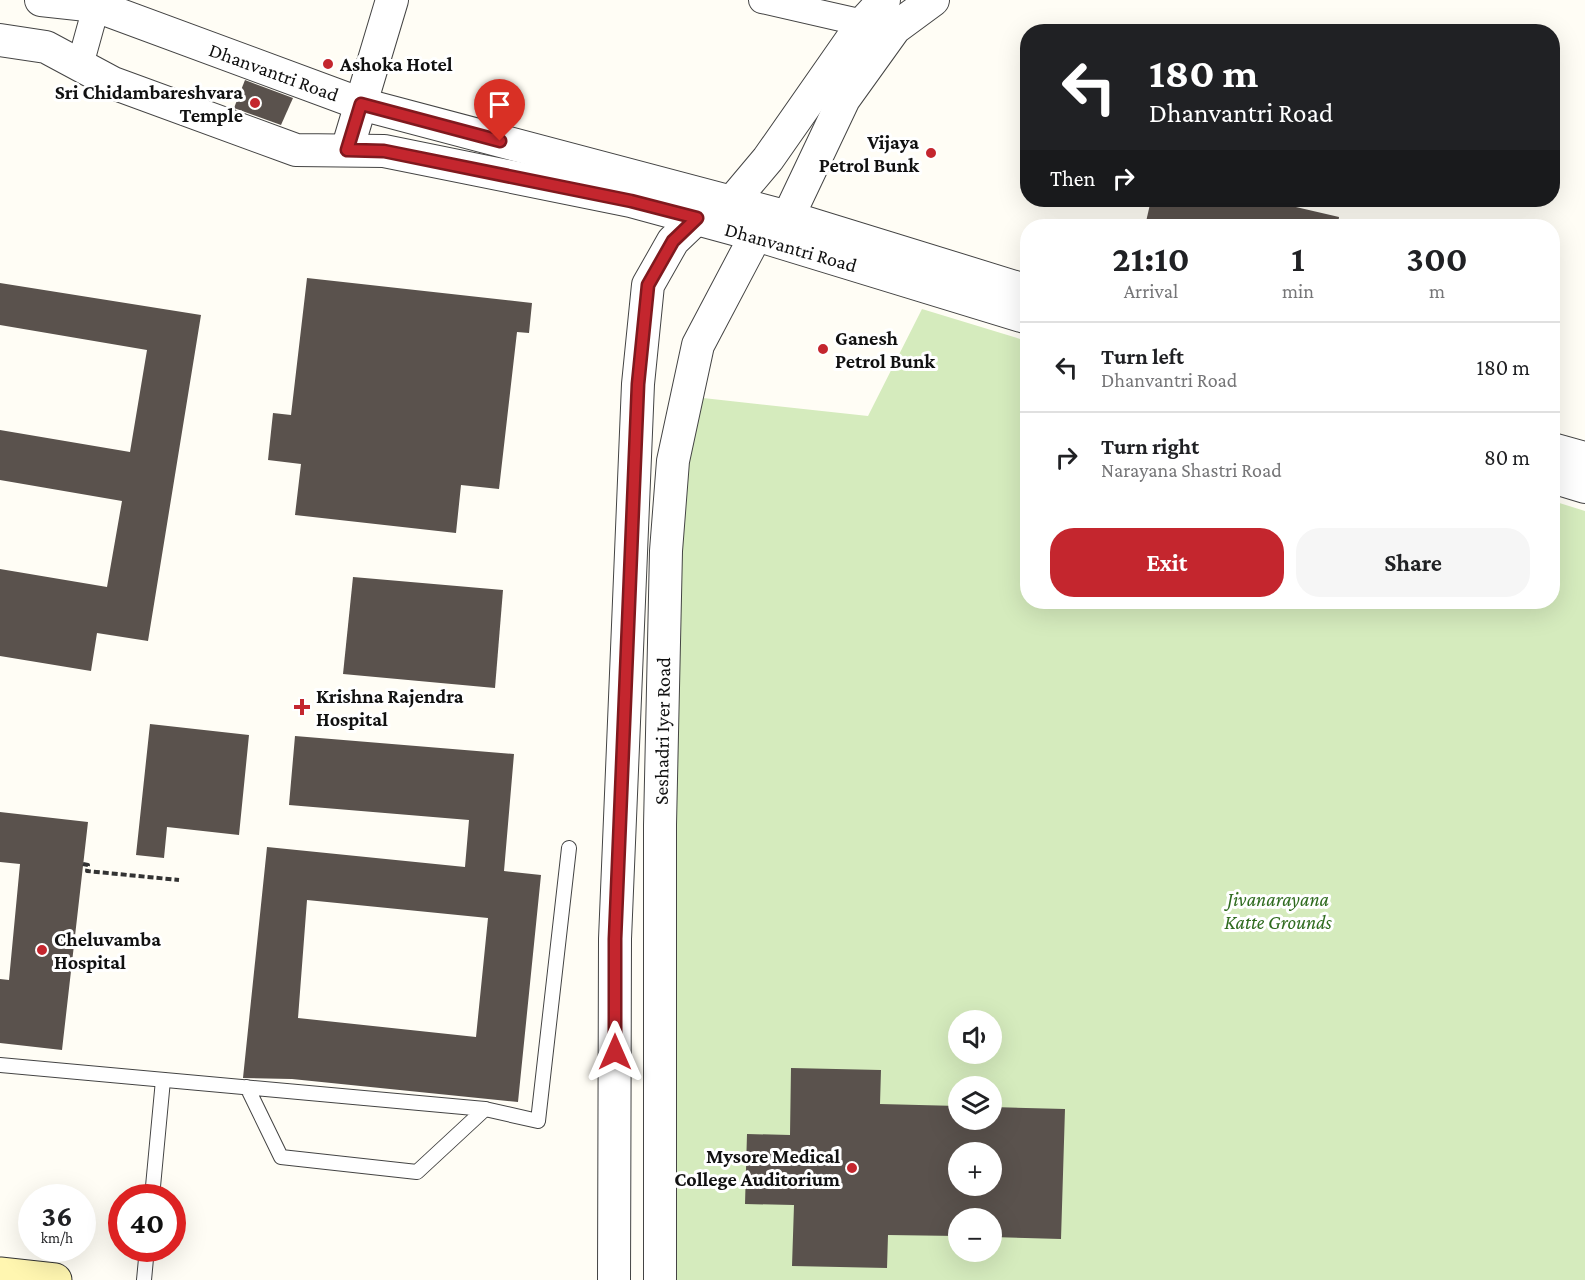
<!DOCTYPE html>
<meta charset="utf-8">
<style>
:root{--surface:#fff;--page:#f6f6f6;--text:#202124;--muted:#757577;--line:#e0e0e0;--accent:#c4262e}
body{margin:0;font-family:"Crimson Pro",serif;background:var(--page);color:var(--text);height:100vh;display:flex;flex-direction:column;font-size:22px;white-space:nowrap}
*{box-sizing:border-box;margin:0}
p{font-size:20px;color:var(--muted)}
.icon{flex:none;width:33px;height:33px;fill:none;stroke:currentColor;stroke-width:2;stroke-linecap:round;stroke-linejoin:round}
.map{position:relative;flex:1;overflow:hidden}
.sheet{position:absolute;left:1020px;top:219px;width:540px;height:390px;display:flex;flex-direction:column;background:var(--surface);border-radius:24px;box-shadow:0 6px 24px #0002}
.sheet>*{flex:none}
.hud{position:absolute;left:1020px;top:24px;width:540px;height:183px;border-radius:24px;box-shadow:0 6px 24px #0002;background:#202124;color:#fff;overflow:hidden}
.tools{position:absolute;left:948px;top:1010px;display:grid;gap:12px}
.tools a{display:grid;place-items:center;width:54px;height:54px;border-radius:50%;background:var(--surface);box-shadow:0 6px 24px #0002;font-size:30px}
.speed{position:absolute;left:18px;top:1184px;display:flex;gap:12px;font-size:30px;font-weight:700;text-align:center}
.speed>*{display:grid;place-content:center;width:78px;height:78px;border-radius:50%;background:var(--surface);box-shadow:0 6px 24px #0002;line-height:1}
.speed small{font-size:15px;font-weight:400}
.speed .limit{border:9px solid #d22;background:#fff;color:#111}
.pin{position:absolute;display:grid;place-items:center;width:51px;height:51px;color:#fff;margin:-62px -26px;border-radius:50% 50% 50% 0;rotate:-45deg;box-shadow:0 0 6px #0007}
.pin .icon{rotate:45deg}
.me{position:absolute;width:66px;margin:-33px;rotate:0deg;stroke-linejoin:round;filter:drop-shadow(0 0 4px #0008)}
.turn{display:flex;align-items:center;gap:21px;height:126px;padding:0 30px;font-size:27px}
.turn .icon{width:78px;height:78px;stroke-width:2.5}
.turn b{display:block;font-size:42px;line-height:51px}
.then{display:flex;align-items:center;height:57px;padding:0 30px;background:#0003;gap:12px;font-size:22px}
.eta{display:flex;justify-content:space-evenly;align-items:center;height:102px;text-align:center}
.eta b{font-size:36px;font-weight:700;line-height:42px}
.button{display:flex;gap:12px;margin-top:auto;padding:12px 30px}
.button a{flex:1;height:69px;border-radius:24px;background:var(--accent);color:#fff;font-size:24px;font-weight:700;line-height:69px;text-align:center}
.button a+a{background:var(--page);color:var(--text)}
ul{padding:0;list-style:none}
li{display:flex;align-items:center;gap:18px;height:90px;padding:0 30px;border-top:2px solid var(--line)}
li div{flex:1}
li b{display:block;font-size:22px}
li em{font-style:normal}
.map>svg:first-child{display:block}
.green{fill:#d5ebbd;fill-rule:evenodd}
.building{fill:#5a524d;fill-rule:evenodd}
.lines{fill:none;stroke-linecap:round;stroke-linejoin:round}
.service-casing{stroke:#444;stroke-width:16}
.minor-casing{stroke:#444;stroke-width:28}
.tertiary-casing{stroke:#444;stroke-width:34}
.secondary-casing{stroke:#333;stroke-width:35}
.path{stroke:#333;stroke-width:4;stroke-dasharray:6 3;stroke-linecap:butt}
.service{stroke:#fff;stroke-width:14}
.minor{stroke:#fff;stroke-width:26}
.tertiary{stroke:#fff;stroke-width:32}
.secondary{stroke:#fff6b0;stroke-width:33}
.route-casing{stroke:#7f191e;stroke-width:15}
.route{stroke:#c4262e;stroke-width:10}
.poi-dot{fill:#c4262e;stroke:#fff;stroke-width:2}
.labels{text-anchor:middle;stroke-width:6;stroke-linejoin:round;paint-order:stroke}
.poi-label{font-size:20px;font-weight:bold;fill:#111;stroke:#fff;text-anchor:start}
.street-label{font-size:20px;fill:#111;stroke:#fff}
.park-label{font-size:20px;font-style:italic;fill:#2f6b1f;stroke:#fff}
</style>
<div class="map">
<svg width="1585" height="1280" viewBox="0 0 1585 1280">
<rect width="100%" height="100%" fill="#fffdf5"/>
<path class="green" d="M922,309L1027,341L1028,602H1552L1553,501L1585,511V1280H656L676,395L868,416ZM958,1020H992V1053H958ZM958,1086H992V1119H958ZM958,1152H992V1185H958ZM958,1218H992V1251H958Z"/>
<g class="building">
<polygon points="245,80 293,98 281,125 234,108"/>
<polygon points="1151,200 1266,200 1339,217 1338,226 1145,226"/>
<polygon points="307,278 532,303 529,333 517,332 499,489 461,485 456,533 295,515 301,464 268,460 273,413 291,415"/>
<polygon points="0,283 201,315 148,641 97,633 91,671 0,656 0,569 107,587 122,501 0,480 0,430 130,452 147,350 0,325"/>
<polygon points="353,577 503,590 495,688 343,674"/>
<polygon points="150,724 249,735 239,835 167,827 164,858 136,855"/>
<path d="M295,736L514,754L504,871L541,875L518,1102L292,1079L243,1078L267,847L465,867L469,820L289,805ZM307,900L488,918L476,1037L298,1018Z"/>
<polygon points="0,812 88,822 62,1050 0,1043 0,979 9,980 20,864 0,862"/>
<path d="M791,1068L881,1070L880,1104L958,1106V1119H992V1107L1065,1109L1061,1239L992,1237V1218H958V1236L888,1235L887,1268L792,1266L794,1205L745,1204L747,1134L790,1135ZM958,1152H992V1185H958Z"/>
</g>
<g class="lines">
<defs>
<g id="service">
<path d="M0,1065C161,1081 323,1094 485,1109L417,1172L281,1157L247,1087"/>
<polyline points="485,1109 538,1121 569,848"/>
<polyline points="152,1197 163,1080"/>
<polyline points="144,1280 147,1248"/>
</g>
<g id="minor">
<polyline points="762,0 863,23"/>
<polyline points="80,65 98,0"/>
</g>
<g id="tertiary">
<polyline points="41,0 96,6 361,104 788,217 1028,291"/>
<polyline points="0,40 46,47 113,83 296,150 384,151 631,201 756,235 1028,318"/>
<polyline points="347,150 392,0"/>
<polyline points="1552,449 1585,458"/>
<polyline points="1552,477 1585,487"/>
<polyline points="614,1280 615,939 638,384 648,285 673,241 697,218 731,203 768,159 863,23 884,0"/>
<polyline points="660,1280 660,825 666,551 673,461 698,345 756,235 788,217 844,99 895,28 933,0"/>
</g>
<polyline id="secondary" points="0,1274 55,1280"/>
</defs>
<use href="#service" class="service-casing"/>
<use href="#minor" class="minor-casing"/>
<use href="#tertiary" class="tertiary-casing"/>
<use href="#secondary" class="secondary-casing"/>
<polyline class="path" points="83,864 88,865 87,871 179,880"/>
<use href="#service" class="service"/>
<use href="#minor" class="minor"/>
<use href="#tertiary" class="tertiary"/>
<use href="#secondary" class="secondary"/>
</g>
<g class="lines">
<defs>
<polyline id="route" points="500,141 361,104 347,150 384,151 631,201 697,218 673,241 648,285 638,384 615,939 615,1052"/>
</defs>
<use href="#route" class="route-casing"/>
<use href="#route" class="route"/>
</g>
<g class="poi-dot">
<circle cx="328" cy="64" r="6"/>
<circle cx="255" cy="103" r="6"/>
<circle cx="931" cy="153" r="6"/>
<circle cx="823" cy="349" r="6"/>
<path d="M299 698h6v6h6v6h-6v6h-6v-6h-6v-6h6z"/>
<circle cx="42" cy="950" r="6"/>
<circle cx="852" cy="1168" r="6"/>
</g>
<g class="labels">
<g class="poi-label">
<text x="340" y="71">Ashoka Hotel</text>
<text x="243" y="99" text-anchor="end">Sri Chidambareshvara<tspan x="243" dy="23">Temple</tspan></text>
<text x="919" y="149" text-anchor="end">Vijaya<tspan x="919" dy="23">Petrol Bunk</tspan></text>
<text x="835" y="345">Ganesh<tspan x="835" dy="23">Petrol Bunk</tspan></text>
<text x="316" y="703">Krishna Rajendra<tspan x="316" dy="23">Hospital</tspan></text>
<text x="54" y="946">Cheluvamba<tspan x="54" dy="23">Hospital</tspan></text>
<text x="840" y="1163" text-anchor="end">Mysore Medical<tspan x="840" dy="23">College Auditorium</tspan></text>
</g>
<g class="street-label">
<text transform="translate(274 72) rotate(20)" y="7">Dhanvantri Road</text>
<text transform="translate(791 247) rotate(16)" y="7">Dhanvantri Road</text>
<text transform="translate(662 731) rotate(-89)" y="7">Seshadri Iyer Road</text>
</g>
<g class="park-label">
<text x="1278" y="906">Jivanarayana<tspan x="1278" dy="23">Katte Grounds</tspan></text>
</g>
</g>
</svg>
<div class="tools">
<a><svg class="icon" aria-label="sound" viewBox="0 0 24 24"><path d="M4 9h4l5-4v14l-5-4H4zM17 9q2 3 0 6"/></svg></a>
<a><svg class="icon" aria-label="layers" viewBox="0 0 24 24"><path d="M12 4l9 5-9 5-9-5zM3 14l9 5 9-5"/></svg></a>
<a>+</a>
<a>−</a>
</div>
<div class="speed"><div>36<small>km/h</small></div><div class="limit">40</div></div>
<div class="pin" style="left:500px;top:141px;background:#d93025"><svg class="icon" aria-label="arrive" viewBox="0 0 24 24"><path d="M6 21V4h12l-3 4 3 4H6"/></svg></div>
<svg class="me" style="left:615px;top:1052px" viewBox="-20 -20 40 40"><path d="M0-17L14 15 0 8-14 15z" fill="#c4262e" stroke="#fff" stroke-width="4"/></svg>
<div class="hud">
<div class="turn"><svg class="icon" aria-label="left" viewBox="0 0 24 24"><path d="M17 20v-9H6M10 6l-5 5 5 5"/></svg><div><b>180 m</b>Dhanvantri Road</div></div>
<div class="then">Then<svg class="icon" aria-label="right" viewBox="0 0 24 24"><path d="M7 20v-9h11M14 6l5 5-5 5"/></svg></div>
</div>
<section class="sheet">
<div class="eta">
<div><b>21:10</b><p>Arrival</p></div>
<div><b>1</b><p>min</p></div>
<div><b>300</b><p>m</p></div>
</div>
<ul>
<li><svg class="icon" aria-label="left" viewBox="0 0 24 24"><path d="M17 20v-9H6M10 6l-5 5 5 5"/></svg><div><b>Turn left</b><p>Dhanvantri Road</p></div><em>180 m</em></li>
<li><svg class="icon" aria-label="right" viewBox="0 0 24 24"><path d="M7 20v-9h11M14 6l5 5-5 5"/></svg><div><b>Turn right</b><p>Narayana Shastri Road</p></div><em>80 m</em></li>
</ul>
<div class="button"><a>Exit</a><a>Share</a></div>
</section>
</div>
